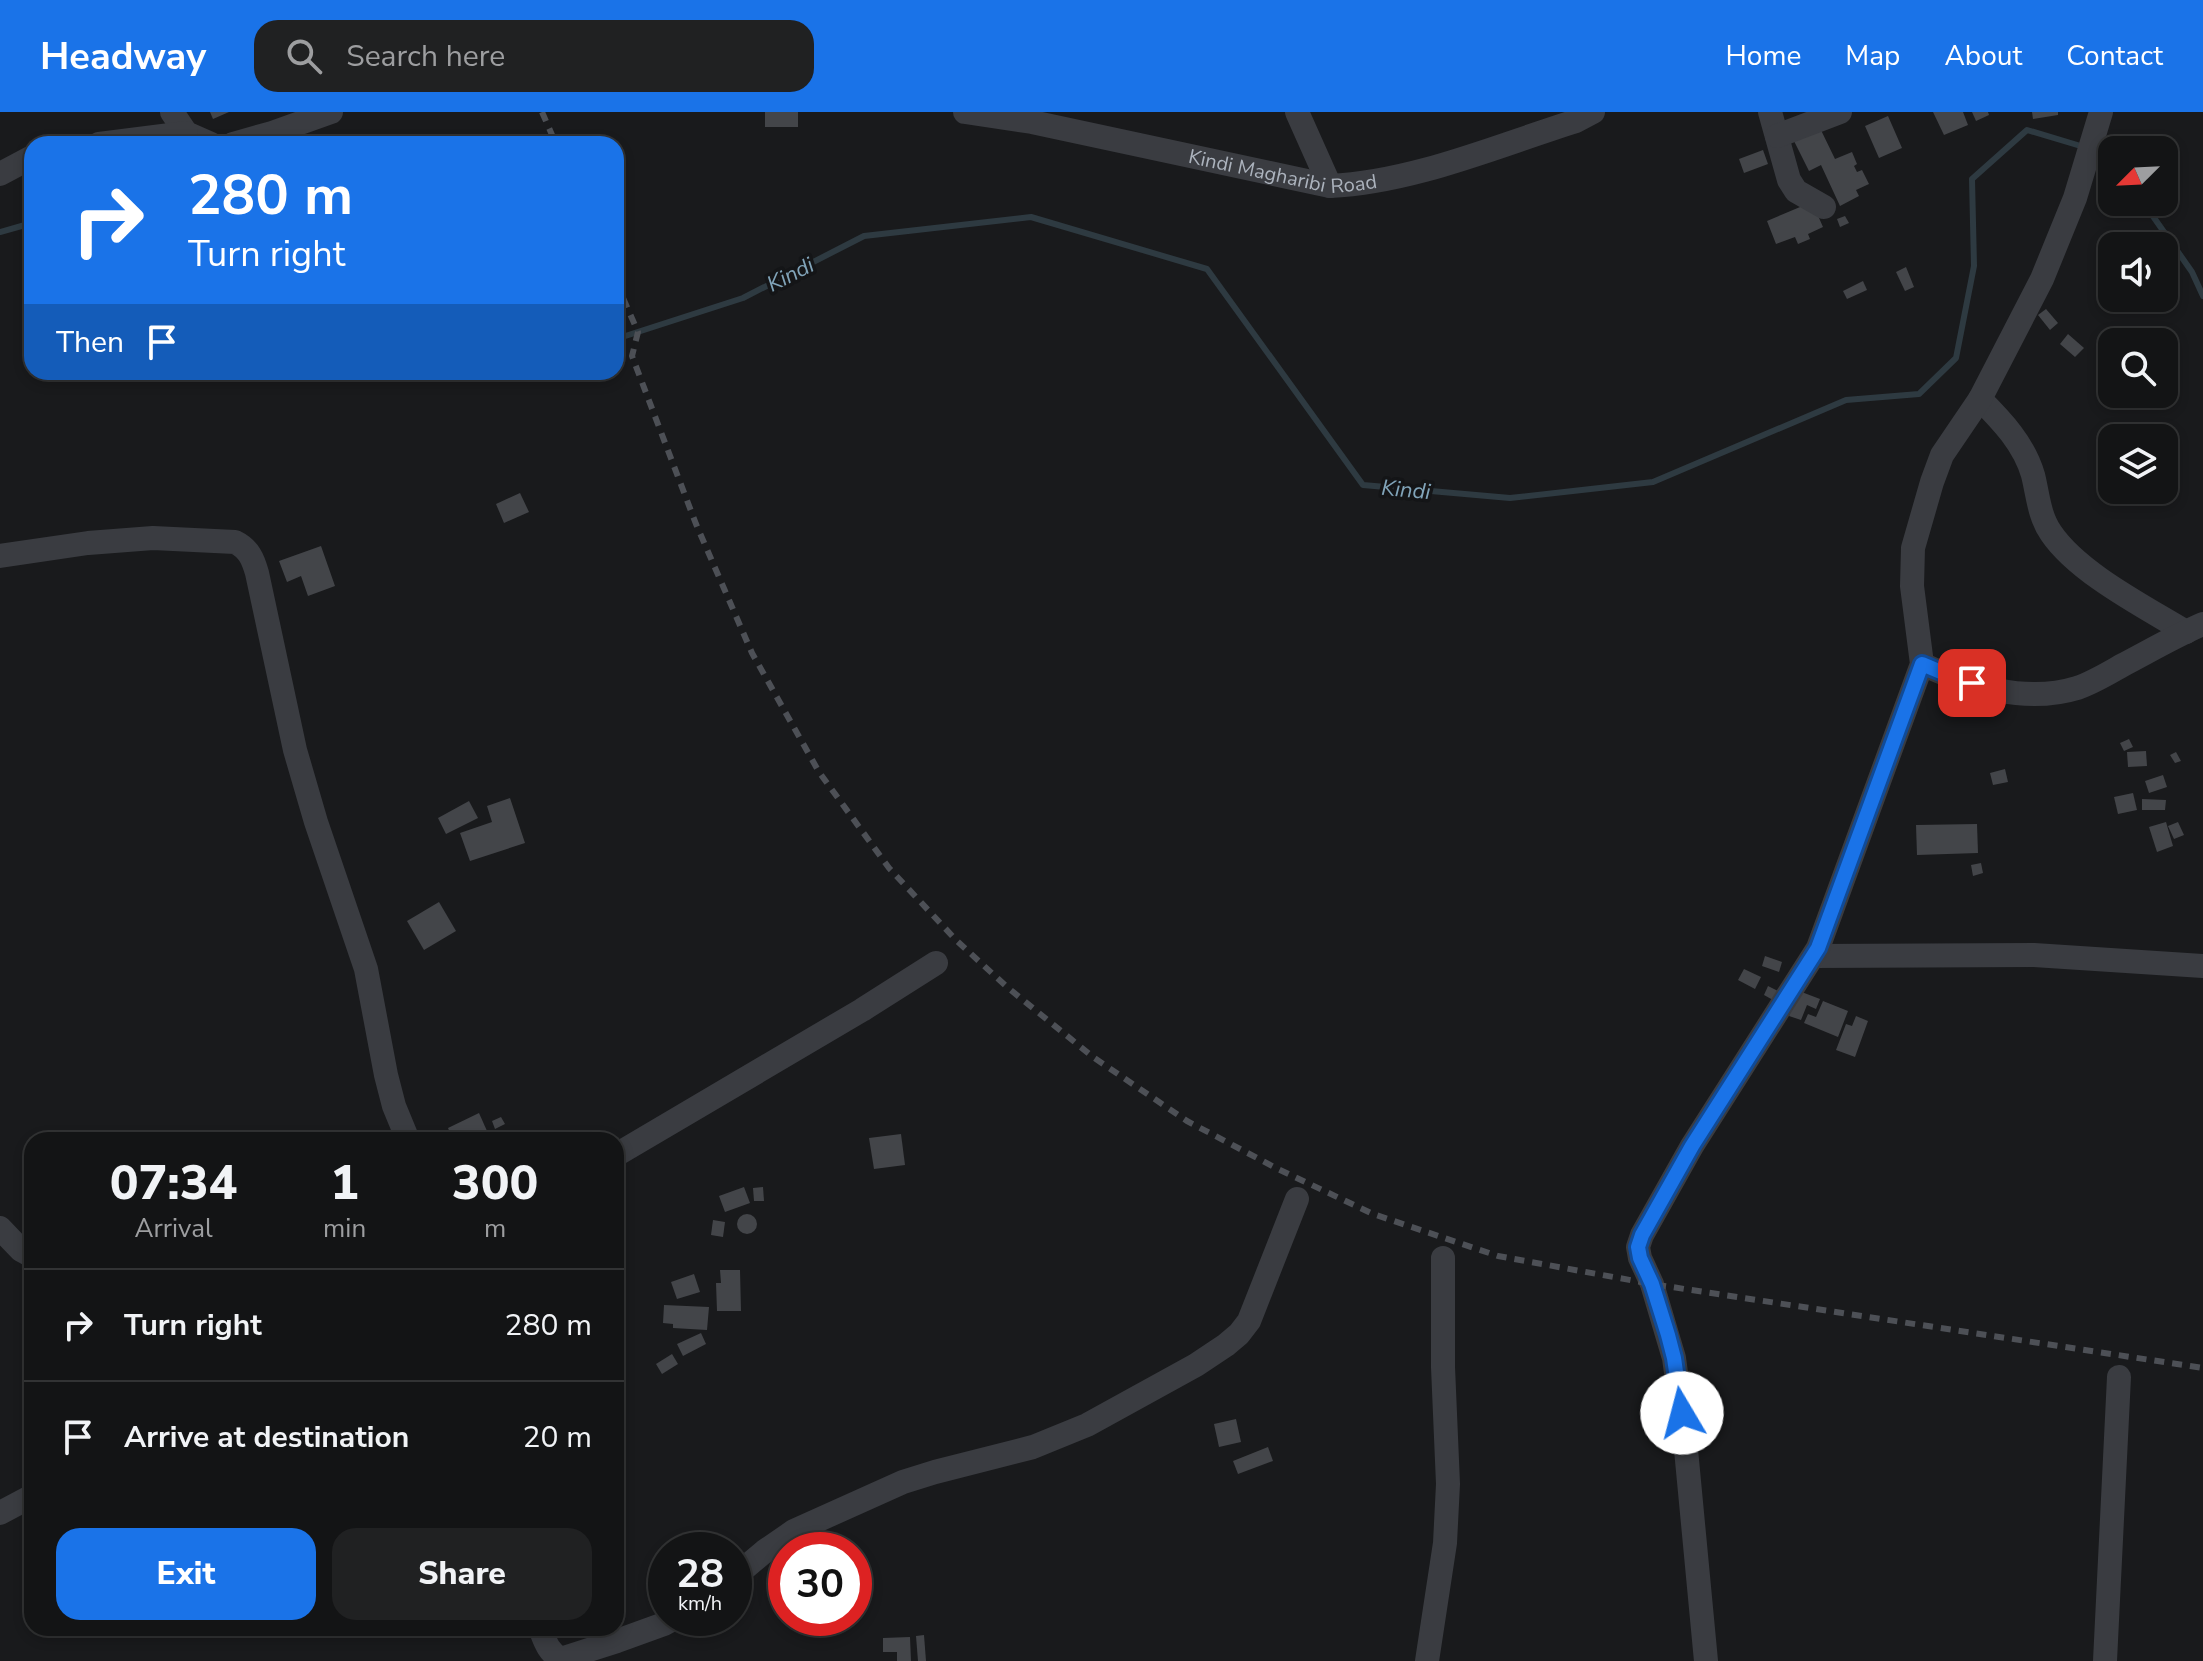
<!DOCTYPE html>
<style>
:root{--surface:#131415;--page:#202122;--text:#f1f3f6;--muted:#9d9ea0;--line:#323334;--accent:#1a73e8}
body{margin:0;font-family:"Nunito Sans",sans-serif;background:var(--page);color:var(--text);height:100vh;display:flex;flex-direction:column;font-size:30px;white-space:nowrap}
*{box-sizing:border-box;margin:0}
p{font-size:26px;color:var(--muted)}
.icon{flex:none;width:44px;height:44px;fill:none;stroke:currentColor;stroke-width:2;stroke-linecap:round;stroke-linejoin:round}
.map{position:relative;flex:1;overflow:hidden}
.drawer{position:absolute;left:24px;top:1020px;width:600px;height:504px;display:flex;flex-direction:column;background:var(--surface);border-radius:24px;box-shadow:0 4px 12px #0003,0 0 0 2px var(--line)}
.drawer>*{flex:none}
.top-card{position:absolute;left:24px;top:24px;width:600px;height:244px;border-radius:24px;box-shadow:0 4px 12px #0003,0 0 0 2px var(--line);background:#1a73e8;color:#fff;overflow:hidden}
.needle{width:52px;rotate:246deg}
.tools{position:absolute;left:2098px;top:24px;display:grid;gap:16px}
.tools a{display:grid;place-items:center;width:80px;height:80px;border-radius:16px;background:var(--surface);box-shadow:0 4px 12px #0003,0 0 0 2px var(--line);font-size:40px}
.speed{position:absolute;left:648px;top:1420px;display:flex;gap:16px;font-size:40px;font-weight:700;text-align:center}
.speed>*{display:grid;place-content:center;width:104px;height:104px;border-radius:50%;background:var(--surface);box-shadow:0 4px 12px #0003,0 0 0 2px var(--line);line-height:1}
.speed small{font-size:20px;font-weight:400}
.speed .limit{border:12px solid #d22;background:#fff;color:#111}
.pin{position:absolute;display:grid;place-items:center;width:68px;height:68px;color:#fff;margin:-34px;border-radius:16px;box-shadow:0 4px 12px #0006}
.me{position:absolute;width:88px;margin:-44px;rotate:352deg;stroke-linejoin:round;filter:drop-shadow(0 0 6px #0008)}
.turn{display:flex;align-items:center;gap:28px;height:168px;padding:0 32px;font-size:36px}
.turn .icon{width:104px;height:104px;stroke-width:2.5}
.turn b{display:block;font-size:56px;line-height:68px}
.then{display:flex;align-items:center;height:76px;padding:0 32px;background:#0003;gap:16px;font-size:30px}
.eta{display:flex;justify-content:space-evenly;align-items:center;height:136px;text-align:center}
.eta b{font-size:48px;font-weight:800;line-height:56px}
.cta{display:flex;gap:16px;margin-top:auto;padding:16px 32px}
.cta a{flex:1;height:92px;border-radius:24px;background:var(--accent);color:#fff;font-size:32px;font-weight:800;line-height:92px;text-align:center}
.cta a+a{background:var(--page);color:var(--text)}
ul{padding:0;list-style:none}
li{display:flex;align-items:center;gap:24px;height:112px;padding:0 32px;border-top:2px solid var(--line)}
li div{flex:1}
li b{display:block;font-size:30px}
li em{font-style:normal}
header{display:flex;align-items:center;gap:48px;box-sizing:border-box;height:112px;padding:0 40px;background:var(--accent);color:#fff}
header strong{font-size:38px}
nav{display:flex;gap:44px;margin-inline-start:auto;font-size:28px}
.search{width:560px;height:72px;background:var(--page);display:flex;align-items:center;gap:20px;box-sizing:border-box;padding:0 28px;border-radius:24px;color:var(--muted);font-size:30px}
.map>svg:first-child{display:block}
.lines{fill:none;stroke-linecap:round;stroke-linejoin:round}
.stream{stroke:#2e3a41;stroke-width:6}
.building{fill:#434549}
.minor{stroke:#3a3c41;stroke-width:24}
.rail{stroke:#4d5056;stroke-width:6;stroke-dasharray:10 8;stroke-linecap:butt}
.route-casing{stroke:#114b97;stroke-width:20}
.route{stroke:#1a73e8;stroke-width:14}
.labels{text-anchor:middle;stroke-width:7;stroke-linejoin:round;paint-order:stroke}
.street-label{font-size:20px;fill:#abb2bc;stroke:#141517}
.water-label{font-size:22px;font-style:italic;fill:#81a4b9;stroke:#141517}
</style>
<header>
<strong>Headway</strong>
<div class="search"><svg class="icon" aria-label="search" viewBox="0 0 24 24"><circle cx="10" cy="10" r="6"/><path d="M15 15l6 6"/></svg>Search here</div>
<nav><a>Home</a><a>Map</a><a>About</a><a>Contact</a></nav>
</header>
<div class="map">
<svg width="2203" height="1549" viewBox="0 0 2203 1549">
<rect width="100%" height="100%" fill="#191a1c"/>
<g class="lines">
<g class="stream">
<polyline points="2094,40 2112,53"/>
<polyline points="2143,90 2192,160 2203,184"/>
<polyline points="0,120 32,111"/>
<polyline points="616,227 743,186 864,124 1031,105 1207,157 1363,373 1510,386 1653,370 1846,288 1919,282 1956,246 1974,154 1972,67 2027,18 2084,35"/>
</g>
</g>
<g class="building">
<polygon points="210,0 229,0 213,7"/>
<rect x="765" y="0" width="33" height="15"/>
<polygon points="1933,0 1963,0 1968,13 1944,23"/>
<polygon points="1972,0 1988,0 1989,3 1976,9"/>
<polygon points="2032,0 2058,0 2058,3 2033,7"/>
<polygon points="1888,4 1902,36 1879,46 1865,14"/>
<polygon points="1819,14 1835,47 1852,40 1857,52 1854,54 1857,60 1862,58 1869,72 1856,78 1859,84 1840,94 1821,53 1809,59 1793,27"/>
<polygon points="1763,38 1768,52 1744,61 1739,47"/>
<polygon points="1812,90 1823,115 1808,122 1810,127 1798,132 1795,125 1776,132 1767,109"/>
<polygon points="1845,104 1849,111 1840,115 1837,107"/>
<polygon points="1906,155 1914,175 1905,179 1896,160"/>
<polygon points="1863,169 1867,178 1847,187 1843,179"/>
<polygon points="2046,197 2058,211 2050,218 2038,203"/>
<polygon points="2068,222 2084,236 2075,245 2060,232"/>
<polygon points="520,381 529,400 504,411 496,392"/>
<polygon points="321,434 335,474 308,484 301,464 287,470 279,449"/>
<polygon points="2129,627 2133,635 2124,639 2120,631"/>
<polygon points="2146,639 2147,654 2128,655 2127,640"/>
<polygon points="2176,640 2181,649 2175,651 2170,643"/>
<polygon points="2005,657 2008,670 1993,673 1990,661"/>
<polygon points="2163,663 2167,675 2149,681 2145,669"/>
<polygon points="2133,681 2137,698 2118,702 2114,685"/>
<polygon points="510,686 525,731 470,749 460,721 492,710 487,694"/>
<polygon points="2142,687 2166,688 2165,698 2142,698"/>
<polygon points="469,689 478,706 446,722 438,706"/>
<polygon points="2166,710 2173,734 2157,740 2149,715"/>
<polygon points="2178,710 2184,723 2174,727 2168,714"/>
<polygon points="1977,712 1978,741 1917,743 1916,713"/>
<polygon points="1981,751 1983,761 1973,764 1971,753"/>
<polygon points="439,790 456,819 424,838 407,809"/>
<polygon points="1765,844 1782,850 1779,860 1762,854"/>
<polygon points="1744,857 1761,865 1755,877 1738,868"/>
<polygon points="1768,874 1778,879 1773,888 1764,883"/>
<polygon points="1799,879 1820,887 1816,897 1807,893 1801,908 1789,904"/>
<polygon points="1823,889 1848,899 1838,925 1804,911 1808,902 1816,905"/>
<polygon points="1856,904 1868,909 1855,945 1836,938 1846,912 1852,914"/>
<polygon points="479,1001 491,1028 453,1028 448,1016"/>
<polygon points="501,1005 505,1012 495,1017 492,1009"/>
<polygon points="901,1022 905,1053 874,1057 869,1026"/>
<polygon points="744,1075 750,1091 725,1100 719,1084"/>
<polygon points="763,1075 764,1089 754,1089 753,1076"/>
<circle cx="747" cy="1112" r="10"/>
<polygon points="713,1108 725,1110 723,1125 711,1123"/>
<polygon points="720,1158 740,1158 741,1199 717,1199 716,1171 721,1171"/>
<polygon points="694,1162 700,1180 677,1187 671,1170"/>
<polygon points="664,1193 709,1195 707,1218 673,1216 673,1212 663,1211"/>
<polygon points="701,1221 706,1232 683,1244 677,1232"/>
<polygon points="672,1242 678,1252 662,1262 656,1252"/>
<polygon points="1236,1307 1241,1330 1219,1335 1214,1312"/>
<polygon points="1268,1335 1273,1349 1238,1362 1233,1349"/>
<polygon points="924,1523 926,1549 918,1549 916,1524"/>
<polygon points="910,1525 911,1549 897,1549 897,1540 883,1540 883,1526"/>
</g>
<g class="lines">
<g class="minor">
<polyline points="172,0 186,21 211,32"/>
<path id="s1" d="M965,0L1032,10L1330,74C1414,70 1496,34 1576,9L1593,0"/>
<polyline points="1297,0 1330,74"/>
<polyline points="1770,0 1789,68 1796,79 1824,95"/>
<polyline points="1777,24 1840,0"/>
<polyline points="99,32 186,21"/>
<polyline points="233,32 272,21 331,0"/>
<polyline points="0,62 32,45"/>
<path d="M1980,287C2002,309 2024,332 2033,363C2038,383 2039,404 2051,421C2078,461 2145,495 2186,520"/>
<path d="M0,444L88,431L153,426L235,430C249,437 253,447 257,461L295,638L316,710L366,857L386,963L394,994L408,1028"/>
<path d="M1922,552C1969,574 2025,592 2077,576C2092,571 2107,562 2121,554C2148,540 2175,524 2203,512"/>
<polyline points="1814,844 2034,843 2203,854"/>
<polyline points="616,1043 862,898 936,851"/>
<polyline points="0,1116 21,1138 32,1144"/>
<polyline points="0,1401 32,1384"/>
<polyline points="734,1465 765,1439 794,1419 903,1370 935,1360 1033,1335 1087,1313 1196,1253 1226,1233 1239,1222 1249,1209 1297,1087"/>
<path d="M540,1516C545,1529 548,1540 561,1547L617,1529L664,1512L675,1506"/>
<polyline points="1427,1549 1445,1431 1448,1372 1443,1255 1443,1146"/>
<polyline points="1706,1549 1685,1327 1674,1246 1652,1172 1640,1146 1638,1135 1642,1123 1692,1034 1818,836 1922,552 1912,474 1913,436 1932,370 1942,343 1980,287 2042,167 2075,86 2101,0"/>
<polyline points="2105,1549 2119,1265"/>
</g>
<g class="rail">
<polyline points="542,0 556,32"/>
<polyline points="616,170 638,220 632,244 696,412 752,541 819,660 889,756 956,828 1007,875 1093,945 1187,1009 1278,1057 1373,1102 1498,1144 1652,1172 2203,1256"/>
</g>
</g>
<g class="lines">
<defs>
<polyline id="route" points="1682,1301 1674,1246 1668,1223 1652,1172 1640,1146 1638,1135 1642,1123 1692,1034 1818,836 1922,552 1948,563 1972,571"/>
</defs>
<use href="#route" class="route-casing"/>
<use href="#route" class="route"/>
</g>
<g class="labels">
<g class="street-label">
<text dy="7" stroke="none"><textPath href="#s1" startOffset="324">Kindi Magharibi Road</textPath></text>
</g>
<g class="water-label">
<text transform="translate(790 162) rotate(-27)" y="8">Kindi</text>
<text transform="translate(1406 377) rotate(5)" y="8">Kindi</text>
</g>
</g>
</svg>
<div class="tools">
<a><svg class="needle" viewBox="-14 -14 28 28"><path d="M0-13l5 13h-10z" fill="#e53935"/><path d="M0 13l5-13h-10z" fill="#9d9ea0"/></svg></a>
<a><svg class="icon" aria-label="sound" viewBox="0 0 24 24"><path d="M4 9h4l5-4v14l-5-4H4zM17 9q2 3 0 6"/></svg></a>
<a><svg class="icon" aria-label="search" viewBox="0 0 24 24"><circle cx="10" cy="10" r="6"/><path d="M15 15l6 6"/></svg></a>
<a><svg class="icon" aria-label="layers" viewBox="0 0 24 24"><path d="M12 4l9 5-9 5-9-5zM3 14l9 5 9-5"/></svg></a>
</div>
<div class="speed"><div>28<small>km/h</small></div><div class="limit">30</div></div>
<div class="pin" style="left:1972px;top:571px;background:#d93025"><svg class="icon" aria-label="arrive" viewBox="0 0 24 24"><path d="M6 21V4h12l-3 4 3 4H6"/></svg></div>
<svg class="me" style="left:1682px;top:1301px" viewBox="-20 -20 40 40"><circle r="19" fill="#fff"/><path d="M0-13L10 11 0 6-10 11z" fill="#1a73e8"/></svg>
<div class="top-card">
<div class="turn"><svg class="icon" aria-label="right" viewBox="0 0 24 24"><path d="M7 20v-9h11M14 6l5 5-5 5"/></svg><div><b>280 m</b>Turn right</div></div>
<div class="then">Then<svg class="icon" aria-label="arrive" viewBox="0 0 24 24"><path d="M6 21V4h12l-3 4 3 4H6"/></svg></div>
</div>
<section class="drawer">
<div class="eta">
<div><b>07:34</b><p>Arrival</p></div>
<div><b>1</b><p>min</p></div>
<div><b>300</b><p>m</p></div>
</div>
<ul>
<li><svg class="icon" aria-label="right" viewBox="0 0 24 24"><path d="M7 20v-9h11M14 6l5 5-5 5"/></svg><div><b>Turn right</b></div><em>280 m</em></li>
<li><svg class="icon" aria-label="arrive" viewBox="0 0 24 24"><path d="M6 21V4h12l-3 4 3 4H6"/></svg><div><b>Arrive at destination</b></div><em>20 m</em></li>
</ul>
<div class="cta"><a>Exit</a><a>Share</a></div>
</section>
</div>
